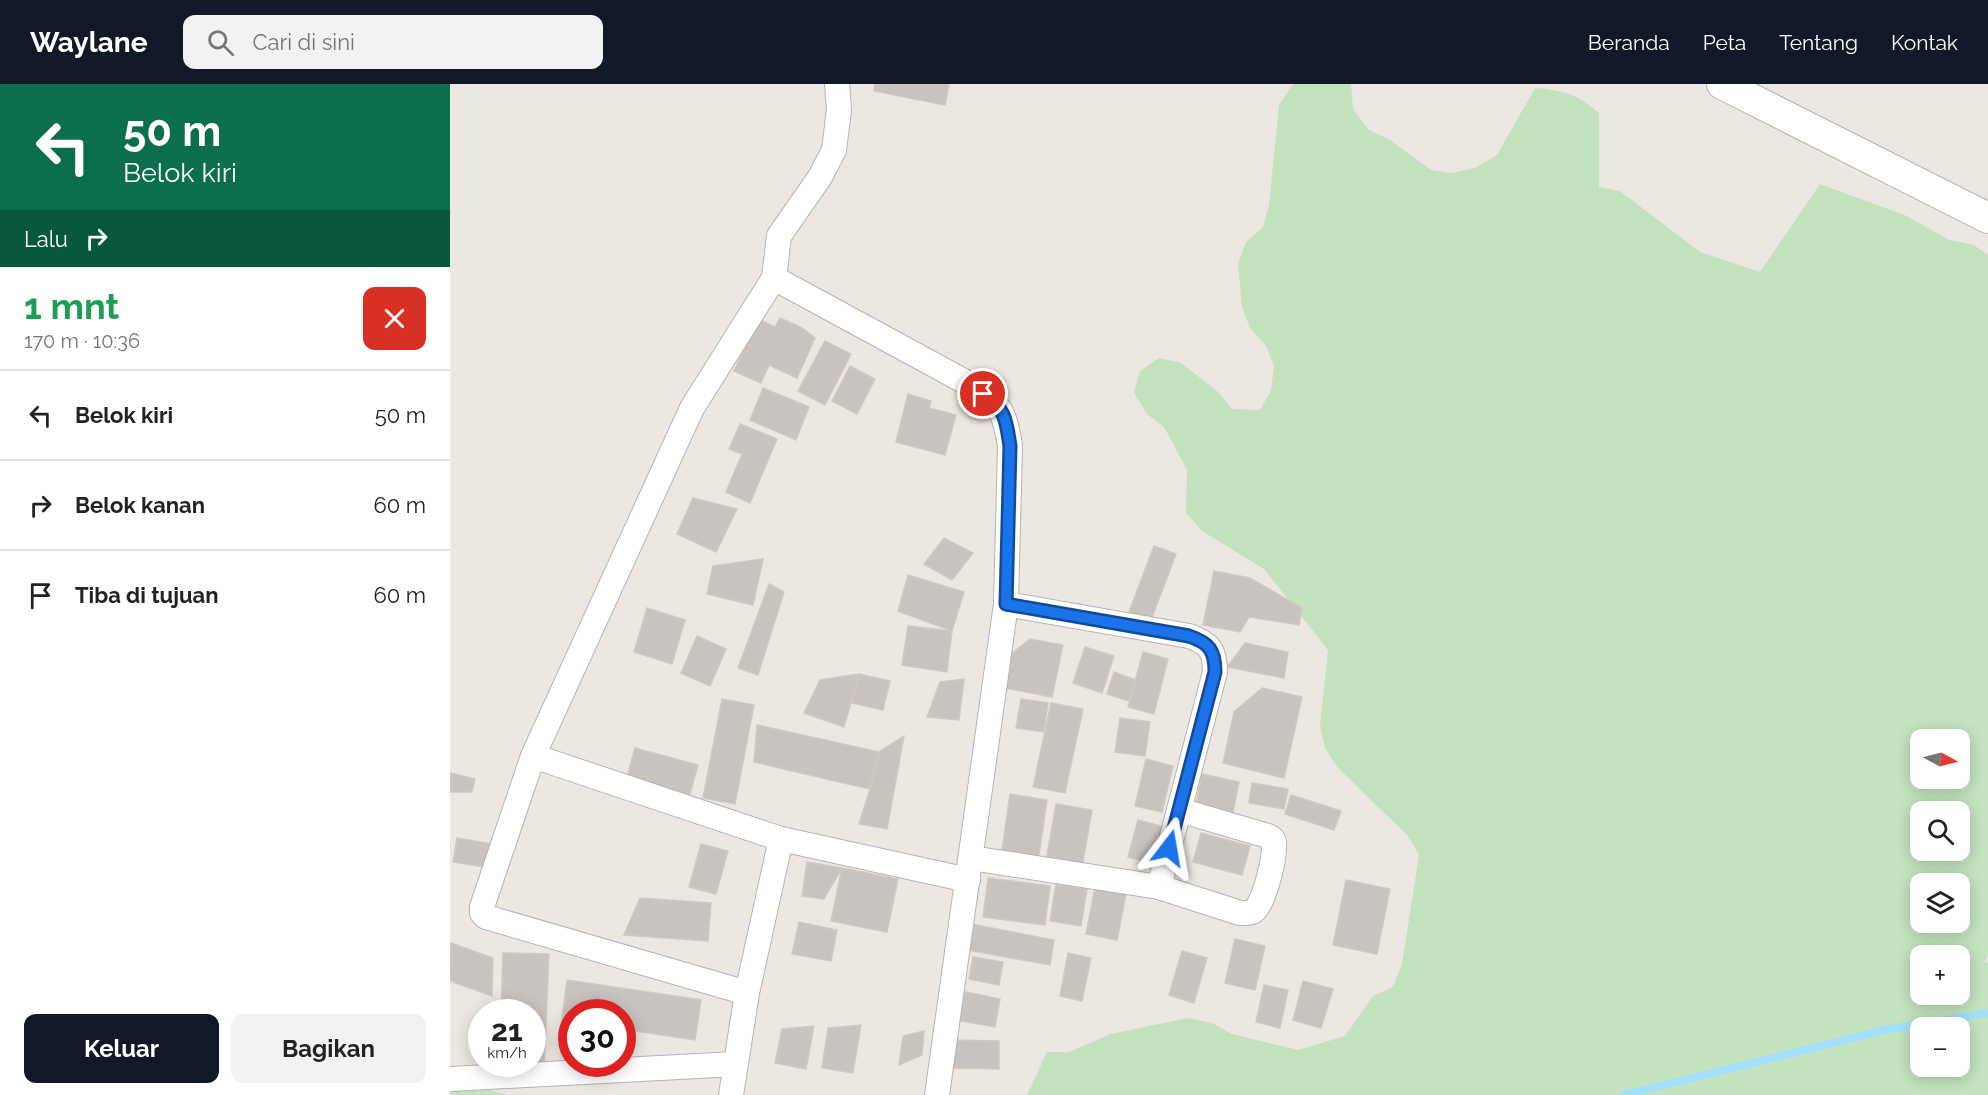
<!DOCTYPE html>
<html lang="id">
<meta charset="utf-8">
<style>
:root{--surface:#fff;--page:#f2f2f2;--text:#222;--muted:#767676;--line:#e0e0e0;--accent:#111827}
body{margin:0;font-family:Raleway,sans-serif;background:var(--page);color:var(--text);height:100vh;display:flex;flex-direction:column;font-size:22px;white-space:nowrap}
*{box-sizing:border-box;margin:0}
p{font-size:20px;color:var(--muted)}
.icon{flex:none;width:33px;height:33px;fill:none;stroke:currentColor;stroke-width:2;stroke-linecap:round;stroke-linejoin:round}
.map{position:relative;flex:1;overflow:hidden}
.panel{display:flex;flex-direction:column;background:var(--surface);width:450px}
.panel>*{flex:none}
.top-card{background:#0b6e4f;color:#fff;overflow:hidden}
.needle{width:39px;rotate:97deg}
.fabs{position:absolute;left:1460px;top:645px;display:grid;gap:12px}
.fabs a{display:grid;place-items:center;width:60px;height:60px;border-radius:12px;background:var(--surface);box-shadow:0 3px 15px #0003;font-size:30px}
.speed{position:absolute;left:18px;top:915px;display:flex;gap:12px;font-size:30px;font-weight:700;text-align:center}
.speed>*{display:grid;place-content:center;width:78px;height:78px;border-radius:50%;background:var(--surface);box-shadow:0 3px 15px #0003;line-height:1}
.speed small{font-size:15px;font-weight:400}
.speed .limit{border:9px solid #d22;background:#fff;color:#111}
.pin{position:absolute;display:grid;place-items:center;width:51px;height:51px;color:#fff;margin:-26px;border:3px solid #fff;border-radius:50%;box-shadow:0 2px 6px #0007}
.me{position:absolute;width:66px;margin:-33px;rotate:14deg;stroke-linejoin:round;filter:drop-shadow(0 0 4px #0008)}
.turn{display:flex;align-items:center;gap:21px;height:126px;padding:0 24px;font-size:27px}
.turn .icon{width:78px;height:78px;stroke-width:2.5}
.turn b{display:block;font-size:42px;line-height:51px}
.then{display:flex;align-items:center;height:57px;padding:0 24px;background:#0003;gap:12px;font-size:22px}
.round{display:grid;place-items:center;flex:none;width:63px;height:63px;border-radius:12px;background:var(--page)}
.summary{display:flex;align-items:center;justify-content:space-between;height:102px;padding:0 24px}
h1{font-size:36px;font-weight:700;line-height:45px;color:#1e9e55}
.primary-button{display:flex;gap:12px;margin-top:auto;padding:12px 24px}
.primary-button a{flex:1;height:69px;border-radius:12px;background:var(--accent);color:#fff;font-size:24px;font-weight:700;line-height:69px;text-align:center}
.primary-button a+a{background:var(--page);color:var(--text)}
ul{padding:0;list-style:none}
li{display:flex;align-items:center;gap:18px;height:90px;padding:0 24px;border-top:2px solid var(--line)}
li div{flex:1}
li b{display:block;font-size:22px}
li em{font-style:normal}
header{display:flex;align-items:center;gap:36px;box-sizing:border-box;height:84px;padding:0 30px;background:var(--accent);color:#fff}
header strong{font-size:28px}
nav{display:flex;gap:33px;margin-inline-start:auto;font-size:21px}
.search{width:420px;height:54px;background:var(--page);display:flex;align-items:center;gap:15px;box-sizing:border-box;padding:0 21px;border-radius:12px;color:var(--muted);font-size:22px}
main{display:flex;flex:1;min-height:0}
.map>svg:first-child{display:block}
.green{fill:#c2e3be;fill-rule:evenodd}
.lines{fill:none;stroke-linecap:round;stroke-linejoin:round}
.stream{stroke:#a2dffb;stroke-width:8}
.building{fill:#c8c3be;stroke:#d0c9c0;stroke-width:1.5}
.minor-casing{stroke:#b2b5b8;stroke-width:26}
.tertiary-casing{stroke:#b2b5b8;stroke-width:32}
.minor{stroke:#fff;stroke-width:24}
.tertiary{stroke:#fff;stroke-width:30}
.route-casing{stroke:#114b97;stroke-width:15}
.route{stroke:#1a73e8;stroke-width:10}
</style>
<header>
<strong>Waylane</strong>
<div class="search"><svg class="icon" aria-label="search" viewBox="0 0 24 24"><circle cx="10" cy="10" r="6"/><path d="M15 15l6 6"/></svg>Cari di sini</div>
<nav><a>Beranda</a><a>Peta</a><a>Tentang</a><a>Kontak</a></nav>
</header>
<main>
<section class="panel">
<div class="top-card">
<div class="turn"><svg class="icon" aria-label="left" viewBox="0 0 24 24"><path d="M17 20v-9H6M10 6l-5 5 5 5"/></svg><div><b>50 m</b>Belok kiri</div></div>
<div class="then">Lalu<svg class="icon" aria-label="right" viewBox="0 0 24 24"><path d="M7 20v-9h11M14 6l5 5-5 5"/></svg></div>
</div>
<div class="summary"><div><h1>1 mnt</h1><p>170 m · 10:36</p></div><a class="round" style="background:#d93025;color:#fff"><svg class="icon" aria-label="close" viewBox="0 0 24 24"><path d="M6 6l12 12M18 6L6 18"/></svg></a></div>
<ul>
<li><svg class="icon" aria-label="left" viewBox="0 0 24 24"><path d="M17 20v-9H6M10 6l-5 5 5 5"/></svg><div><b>Belok kiri</b></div><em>50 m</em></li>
<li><svg class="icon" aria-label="right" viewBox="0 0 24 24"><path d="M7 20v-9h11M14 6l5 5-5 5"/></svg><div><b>Belok kanan</b></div><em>60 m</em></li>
<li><svg class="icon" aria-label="arrive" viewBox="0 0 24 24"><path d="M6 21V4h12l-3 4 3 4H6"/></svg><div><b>Tiba di tujuan</b></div><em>60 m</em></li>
</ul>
<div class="primary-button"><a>Keluar</a><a>Bagikan</a></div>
</section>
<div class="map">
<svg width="1538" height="1011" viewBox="0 0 1538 1011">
<rect width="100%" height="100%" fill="#ece8e1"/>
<g class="green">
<path d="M843,0H901L903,25L919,46L940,56L981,86L1002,89L1025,84L1047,71L1085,4C1116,7 1125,9 1149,29V103L1170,107L1250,168L1310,188L1370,100L1457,132L1499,156L1524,161L1538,171V870L1535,878L1538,879V1011H577L597,968H619L661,950L738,934L762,939L782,950L848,966L895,952L923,912L943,903L952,880L969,771L958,752L888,684L875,664L870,642L878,566L814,485L752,447L736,429L737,386L714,343L697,330L684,309L690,287L709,274L731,279L767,307L782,325L810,326L821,306L824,282L816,262L800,244L792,223L788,180L796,158L813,143L819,121L829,21ZM1470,656H1509V694H1470ZM1470,728H1509V766H1470ZM1470,800H1509V838H1470ZM1470,872H1509V910H1470ZM1470,944H1509V982H1470Z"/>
<polygon points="0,991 6,997 58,1011 0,1011"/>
</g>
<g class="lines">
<polyline class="stream" points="1174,1011 1439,945 1538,929"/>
</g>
<g class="building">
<polygon points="425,0 499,0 495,21 424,7"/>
<polygon points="330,234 352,244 365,254 347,294 319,281 311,299 284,287 308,235 325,243"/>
<polygon points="375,257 401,270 375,321 348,307"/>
<polygon points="400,282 425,295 407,330 382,317"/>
<polygon points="313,304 359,323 346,356 300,336"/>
<polygon points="458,310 481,317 479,324 506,331 495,371 446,358"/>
<polygon points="290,340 327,355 300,419 276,408 292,370 279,365"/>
<polygon points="243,414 287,425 266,468 227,450"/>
<polygon points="494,454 523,469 502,496 474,480"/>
<polygon points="704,462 726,470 701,536 679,528"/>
<polygon points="313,475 303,521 257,510 263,482"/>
<polygon points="764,487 800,494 852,524 849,541 799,533 790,548 753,541"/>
<polygon points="458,491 514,508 502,547 448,527"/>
<polygon points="319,500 334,508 308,591 288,584"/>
<polygon points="197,524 235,536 222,580 184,568"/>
<polygon points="458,542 502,547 497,588 452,581"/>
<polygon points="247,552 276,565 260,602 231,589"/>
<polygon points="580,555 613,561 602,613 555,604 561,570"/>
<polygon points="795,559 838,568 834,594 777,583"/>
<polygon points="635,563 664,572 652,609 623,599"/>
<polygon points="693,568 718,575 704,630 678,623"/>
<polygon points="664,588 686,596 679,617 657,610"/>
<polygon points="409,590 440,597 433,626 402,619"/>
<polygon points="409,590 394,643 354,629 370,596"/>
<polygon points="514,595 509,636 477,633 490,598"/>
<polygon points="812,604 852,613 834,694 773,679 784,628"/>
<polygon points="272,615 304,621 285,720 253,714"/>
<polygon points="571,615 598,619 594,648 566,644"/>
<polygon points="601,619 633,625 615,709 583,703"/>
<polygon points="670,634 700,638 695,672 665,668"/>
<polygon points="307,641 429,668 420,705 304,678"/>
<polygon points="454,652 437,745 409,740 420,705 429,668"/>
<polygon points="185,664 248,681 240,710 177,693"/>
<polygon points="696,675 723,682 712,728 685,722"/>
<polygon points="1,689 25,695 22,708 0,708"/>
<polygon points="752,690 789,698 783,728 746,721"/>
<polygon points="802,699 838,705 834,725 799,719"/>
<polygon points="560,710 597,716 588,778 551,773"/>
<polygon points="841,711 891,727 884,746 835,730"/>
<polygon points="606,720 642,726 632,783 596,777"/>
<polygon points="688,736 718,744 708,781 678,773"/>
<polygon points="751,749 800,762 792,791 743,778"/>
<polygon points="7,754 43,760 39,784 3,778"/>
<polygon points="251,760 278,767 266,810 239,803"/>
<polygon points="357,778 392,784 374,815 352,812"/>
<polygon points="392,784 448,795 437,848 381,837"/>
<polygon points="538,794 600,802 595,841 533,833"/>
<polygon points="896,796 940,805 927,870 883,861"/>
<polygon points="646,799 677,805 667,856 636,850"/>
<polygon points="606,800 637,805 631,842 600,837"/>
<polygon points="190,814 261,819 258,857 174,851"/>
<polygon points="349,838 387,846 381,877 342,870"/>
<polygon points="521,840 604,856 600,881 517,866"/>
<polygon points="785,855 815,862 805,906 775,899"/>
<polygon points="1,859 43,874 42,912 0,897"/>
<polygon points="732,867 757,874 744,919 719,911"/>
<polygon points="53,869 99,870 94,986 48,984 49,980 82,980 82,928 51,928"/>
<polygon points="618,869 641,874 632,917 610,912"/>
<polygon points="523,873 553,878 549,901 519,895"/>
<polygon points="117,896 251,916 245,956 172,945 172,928 122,928 122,938 112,936"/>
<polygon points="853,897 883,905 871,944 843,936"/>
<polygon points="814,901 838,906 830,944 806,938"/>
<polygon points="511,907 550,915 545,943 505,936"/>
<polygon points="411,941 403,989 372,984 378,944"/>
<polygon points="364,942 356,985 325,979 332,945"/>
<polygon points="474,947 472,971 449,981 453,952"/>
<polygon points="502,956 549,957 549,985 502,984"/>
</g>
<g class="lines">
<defs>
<g id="minor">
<polyline points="387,0 389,26 384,66 370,93 329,152 324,194 242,324 83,672 331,755 518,796"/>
<path d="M324,194L521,301C551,322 554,325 560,362L556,520L487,1011"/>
<path d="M556,520L739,552C759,559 765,566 765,588L709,803"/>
<polyline points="83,672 32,823 32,829 36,833 297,909"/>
<path d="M521,774L709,803L790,829C795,829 799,830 804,827C814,820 828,766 823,755L818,752L729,726"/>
<polyline points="0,995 286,980"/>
<polyline points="281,1011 297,909 331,755"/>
</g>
<polyline id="tertiary" points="1272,0 1538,134"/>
</defs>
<use href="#minor" class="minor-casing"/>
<use href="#tertiary" class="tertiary-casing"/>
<use href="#minor" class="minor"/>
<use href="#tertiary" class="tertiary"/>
</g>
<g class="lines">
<defs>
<path id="route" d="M533,310C556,325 556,336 560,362L556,520L739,552C759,559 765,566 765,588L719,764"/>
</defs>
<use href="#route" class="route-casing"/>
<use href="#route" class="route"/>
</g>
</svg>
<div class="fabs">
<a><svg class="needle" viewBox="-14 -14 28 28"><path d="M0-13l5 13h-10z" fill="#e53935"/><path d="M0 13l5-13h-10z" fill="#767676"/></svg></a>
<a><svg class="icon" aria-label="search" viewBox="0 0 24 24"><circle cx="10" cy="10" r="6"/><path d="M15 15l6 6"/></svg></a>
<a><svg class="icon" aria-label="layers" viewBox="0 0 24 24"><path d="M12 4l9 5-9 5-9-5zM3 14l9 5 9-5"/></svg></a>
<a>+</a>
<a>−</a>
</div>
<div class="speed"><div>21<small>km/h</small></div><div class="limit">30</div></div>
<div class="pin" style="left:533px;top:310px;background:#d93025"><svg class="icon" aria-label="arrive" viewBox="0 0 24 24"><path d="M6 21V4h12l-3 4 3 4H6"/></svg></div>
<svg class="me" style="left:719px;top:764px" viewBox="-20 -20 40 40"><path d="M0-17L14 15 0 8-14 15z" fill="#1a73e8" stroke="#fff" stroke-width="4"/></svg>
</div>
</main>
